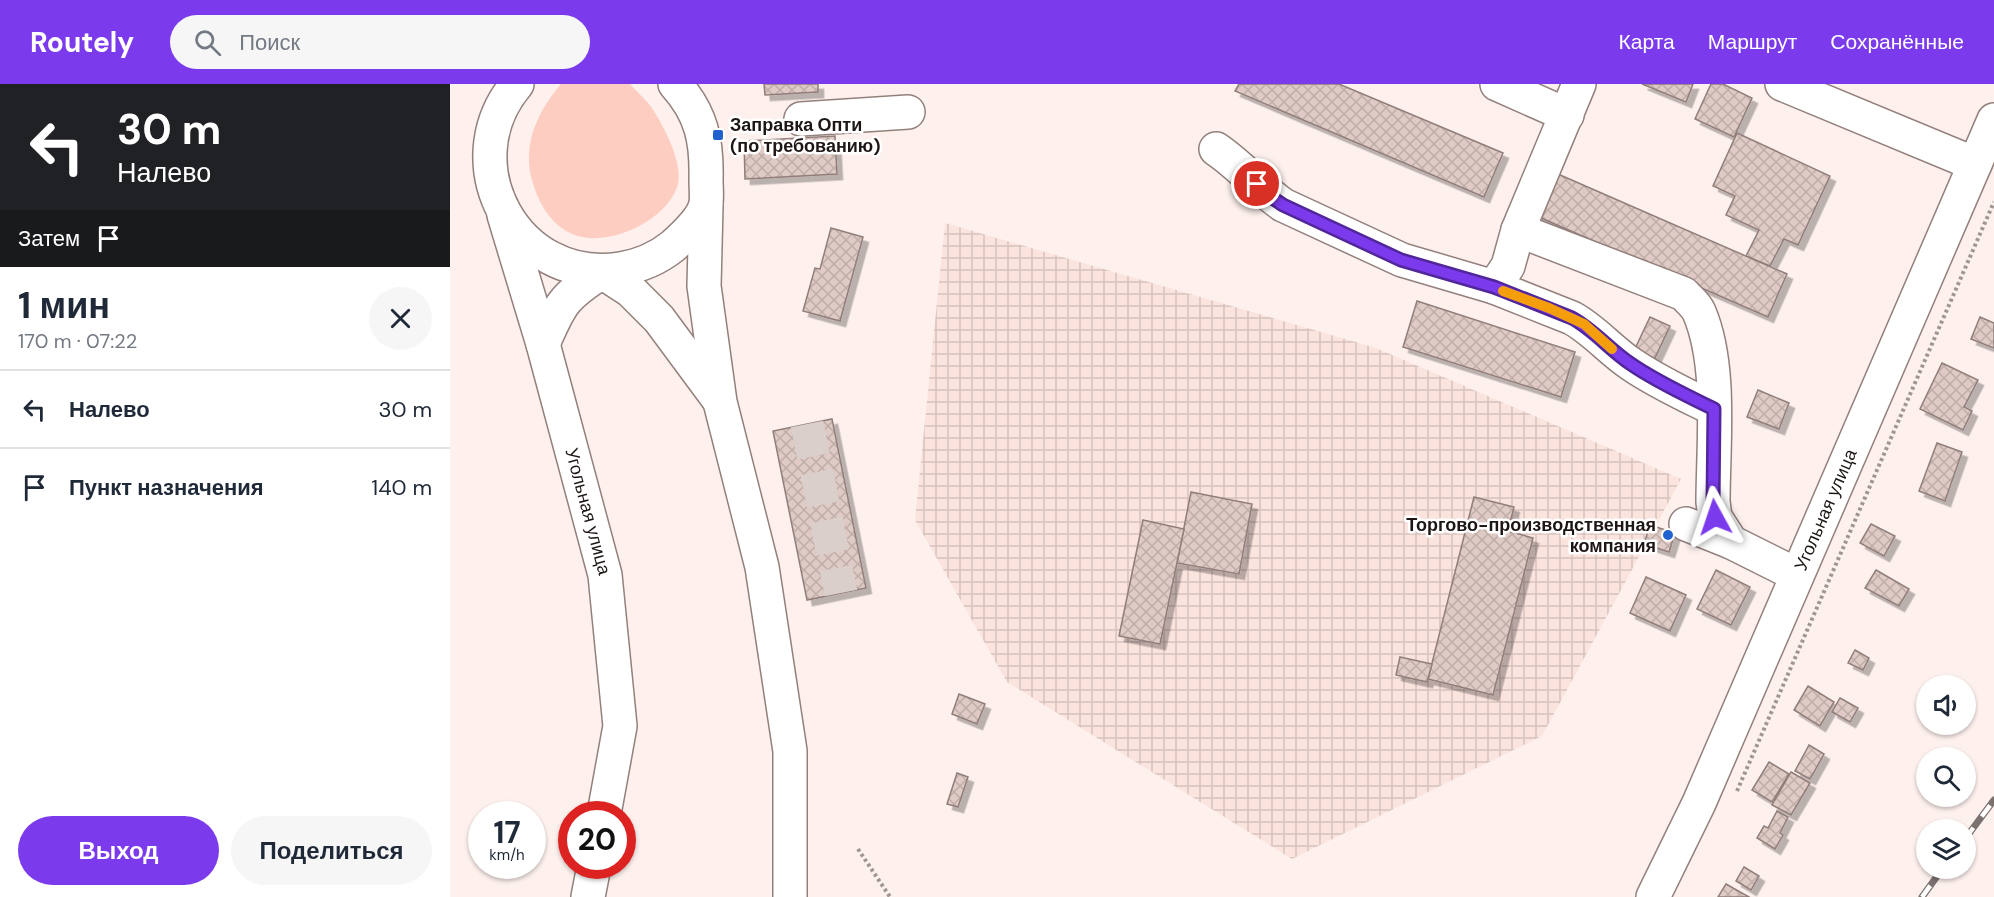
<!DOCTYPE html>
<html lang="ru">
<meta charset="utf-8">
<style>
:root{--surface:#fff;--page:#f6f6f7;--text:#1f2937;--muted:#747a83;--line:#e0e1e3;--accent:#7c3aed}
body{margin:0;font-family:"DM Sans",sans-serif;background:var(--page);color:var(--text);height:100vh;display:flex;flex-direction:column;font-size:22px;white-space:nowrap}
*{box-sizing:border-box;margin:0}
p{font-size:20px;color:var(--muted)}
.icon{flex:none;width:33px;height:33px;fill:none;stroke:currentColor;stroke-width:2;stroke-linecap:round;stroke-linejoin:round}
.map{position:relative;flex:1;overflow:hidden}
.side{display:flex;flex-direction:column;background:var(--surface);width:450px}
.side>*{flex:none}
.hud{background:#202124;color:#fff;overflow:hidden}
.buttons{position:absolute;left:1466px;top:591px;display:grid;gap:12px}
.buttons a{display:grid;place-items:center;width:60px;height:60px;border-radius:50%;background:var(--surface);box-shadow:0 2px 4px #0004;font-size:30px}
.speed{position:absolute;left:18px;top:717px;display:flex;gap:12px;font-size:30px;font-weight:700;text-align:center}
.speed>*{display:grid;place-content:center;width:78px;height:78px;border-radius:50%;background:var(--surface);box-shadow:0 2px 4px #0004;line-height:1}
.speed small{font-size:15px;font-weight:400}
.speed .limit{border:9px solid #d22;background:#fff;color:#111}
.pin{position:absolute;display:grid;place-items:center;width:51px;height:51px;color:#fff;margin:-26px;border:3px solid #fff;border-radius:50%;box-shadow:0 2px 6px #0007}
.me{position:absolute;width:66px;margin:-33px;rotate:355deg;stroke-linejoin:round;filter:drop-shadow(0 0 4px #0008)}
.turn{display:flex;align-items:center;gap:21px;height:126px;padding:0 18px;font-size:27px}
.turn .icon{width:78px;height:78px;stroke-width:2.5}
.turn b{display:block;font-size:42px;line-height:51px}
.then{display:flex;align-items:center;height:57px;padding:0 18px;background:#0003;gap:12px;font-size:22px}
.round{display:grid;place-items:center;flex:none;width:63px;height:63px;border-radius:32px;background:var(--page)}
.head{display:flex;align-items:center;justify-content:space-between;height:102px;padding:0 18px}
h1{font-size:36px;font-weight:700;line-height:45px}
.primary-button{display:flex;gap:12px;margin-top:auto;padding:12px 18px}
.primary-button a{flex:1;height:69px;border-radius:36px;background:var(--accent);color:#fff;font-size:24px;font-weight:700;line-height:69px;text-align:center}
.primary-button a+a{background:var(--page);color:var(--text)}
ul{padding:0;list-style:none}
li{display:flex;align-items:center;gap:18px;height:78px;padding:0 18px;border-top:2px solid var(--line)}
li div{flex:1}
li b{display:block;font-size:22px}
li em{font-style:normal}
header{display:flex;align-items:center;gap:36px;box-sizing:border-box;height:84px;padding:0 30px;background:var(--accent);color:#fff}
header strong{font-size:28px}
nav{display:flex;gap:33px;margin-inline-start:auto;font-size:21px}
.search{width:420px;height:54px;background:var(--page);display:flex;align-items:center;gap:15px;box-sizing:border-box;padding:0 21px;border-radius:33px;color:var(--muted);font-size:22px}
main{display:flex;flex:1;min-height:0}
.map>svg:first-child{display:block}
.industrial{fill:url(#industrial-grid)}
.green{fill:#fdcdc2}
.building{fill:url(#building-cross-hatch);stroke:#917e7a;stroke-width:1.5;filter:url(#shadow)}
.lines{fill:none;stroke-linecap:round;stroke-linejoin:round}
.minor-tunnel{stroke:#dbcfcc;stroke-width:33;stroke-dasharray:33 16;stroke-linecap:butt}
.minor-casing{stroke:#93807c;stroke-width:36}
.major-casing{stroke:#93807c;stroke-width:36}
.path{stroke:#9f9592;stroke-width:4;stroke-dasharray:3 3;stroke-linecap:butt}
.minor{stroke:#fff;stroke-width:33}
.major{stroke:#fff;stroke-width:33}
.rail-casing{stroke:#7b726f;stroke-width:7}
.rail{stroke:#fff;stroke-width:4.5;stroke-dasharray:14;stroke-linecap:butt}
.route-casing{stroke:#51269a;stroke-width:15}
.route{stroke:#7c3aed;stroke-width:10}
.slow{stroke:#f59e0b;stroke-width:10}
.poi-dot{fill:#2162ce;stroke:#fff;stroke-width:2}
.labels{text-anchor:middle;stroke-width:5;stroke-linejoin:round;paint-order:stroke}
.poi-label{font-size:18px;font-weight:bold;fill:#1d1614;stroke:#fff;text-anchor:start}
.street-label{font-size:18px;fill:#1d1614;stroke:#fff}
</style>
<header>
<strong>Routely</strong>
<div class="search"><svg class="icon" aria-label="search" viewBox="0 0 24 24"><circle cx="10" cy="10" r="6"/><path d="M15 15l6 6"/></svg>Поиск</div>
<nav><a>Карта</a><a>Маршрут</a><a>Сохранённые</a></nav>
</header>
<main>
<section class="side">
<div class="hud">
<div class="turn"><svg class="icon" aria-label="left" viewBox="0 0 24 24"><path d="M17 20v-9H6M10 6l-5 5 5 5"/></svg><div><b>30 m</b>Налево</div></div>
<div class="then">Затем<svg class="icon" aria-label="arrive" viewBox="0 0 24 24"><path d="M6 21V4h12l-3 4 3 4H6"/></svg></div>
</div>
<div class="head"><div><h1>1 мин</h1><p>170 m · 07:22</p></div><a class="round"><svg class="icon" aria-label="close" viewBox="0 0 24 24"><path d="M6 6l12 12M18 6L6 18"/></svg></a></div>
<ul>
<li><svg class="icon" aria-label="left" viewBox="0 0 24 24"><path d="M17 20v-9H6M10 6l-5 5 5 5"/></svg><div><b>Налево</b></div><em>30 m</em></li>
<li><svg class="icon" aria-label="arrive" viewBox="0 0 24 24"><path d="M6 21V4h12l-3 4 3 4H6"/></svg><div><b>Пункт назначения</b></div><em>140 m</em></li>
</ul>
<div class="primary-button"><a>Выход</a><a>Поделиться</a></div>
</section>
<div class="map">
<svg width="1544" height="813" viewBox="0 0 1544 813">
<defs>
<pattern id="industrial-grid" width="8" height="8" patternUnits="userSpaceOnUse" patternTransform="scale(1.5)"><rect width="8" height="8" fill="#fbe3de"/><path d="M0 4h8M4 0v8" fill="none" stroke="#d7c2be"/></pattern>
<pattern id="building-cross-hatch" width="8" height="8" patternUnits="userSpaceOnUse" patternTransform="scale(1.5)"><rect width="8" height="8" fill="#dfcac5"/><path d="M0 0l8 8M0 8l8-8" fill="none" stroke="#bfada8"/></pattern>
<filter id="shadow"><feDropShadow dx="5.5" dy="5.5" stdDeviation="0" flood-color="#0004"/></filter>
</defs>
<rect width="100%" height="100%" fill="#fdf0ed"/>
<polygon class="industrial" points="495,139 926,264 1231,395 1092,652 842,775 557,598 465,436"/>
<path class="green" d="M111,0H180C186,7 193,13 199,20C212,38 233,77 228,100C218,137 157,165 122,150C100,140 88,118 82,96C72,60 88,27 111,0Z"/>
<g class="building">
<polygon points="314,0 368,0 368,8 315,11"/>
<polygon points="789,0 889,0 1053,69 1034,113 785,7"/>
<polygon points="1192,0 1243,0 1236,18"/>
<polygon points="1261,0 1273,0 1302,14 1284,53 1245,35"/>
<polygon points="1287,49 1380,92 1348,161 1334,155 1320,182 1296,172 1309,146 1276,131 1285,112 1263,102"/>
<polygon points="385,52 387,90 295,95 294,57"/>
<polygon points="1101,87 1337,190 1318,233 1082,130"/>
<polygon points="381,144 413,153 390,237 353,227 365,184 370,185"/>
<polygon points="967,217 1125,268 1111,313 953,263"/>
<polygon points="1200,233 1220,242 1203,278 1183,269"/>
<polygon points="1530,233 1544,239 1544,264 1521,255"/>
<polygon points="1492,279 1528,296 1514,323 1522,327 1513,346 1470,325"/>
<polygon points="1308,306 1339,319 1329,345 1297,333"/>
<polygon points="382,335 416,504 357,516 323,347"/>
<polygon points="1487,359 1512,368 1495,417 1469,407"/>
<polygon points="741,408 802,420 789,490 727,479"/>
<polygon points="1024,413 1064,423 1058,447 1083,454 1043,611 978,595"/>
<polygon points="693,436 734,445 710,560 669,552"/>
<polygon points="1421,440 1445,452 1434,472 1410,459"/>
<polygon points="1200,441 1225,449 1219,468 1194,460"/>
<polygon points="1266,486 1300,503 1281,541 1247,525"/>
<polygon points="1426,486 1459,505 1449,522 1415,504"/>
<polygon points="1196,493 1236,511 1220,547 1180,529"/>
<polygon points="1405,566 1419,574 1413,586 1398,579"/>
<polygon points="950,573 982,580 977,598 946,591"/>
<polygon points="1358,602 1384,618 1370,642 1344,626"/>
<polygon points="509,610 535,620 527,640 502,630"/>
<polygon points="1390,614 1408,624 1400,638 1382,628"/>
<polygon points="1359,661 1374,670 1360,695 1345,687"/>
<polygon points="1319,678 1339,690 1322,718 1302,706"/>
<polygon points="1341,688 1360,699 1341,731 1322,721"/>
<polygon points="507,689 518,693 508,723 497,720"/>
<polygon points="1327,727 1338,733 1330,749 1333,751 1325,765 1307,754 1314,742 1318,744"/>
<polygon points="1294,783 1309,792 1301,806 1286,797"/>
<polygon points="1276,800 1299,813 1268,813"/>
</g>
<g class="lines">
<polyline class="minor-tunnel" points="357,340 391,509"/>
<defs>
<g id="minor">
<polyline points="1047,0 1117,31"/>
<polyline points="1332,0 1525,80"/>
<polyline points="351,35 458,28"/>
<path d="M766,65C791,82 809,104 833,121L952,176L1044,203L1122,234C1144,246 1160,266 1181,280C1207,298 1236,311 1264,325"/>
<path d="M1068,146L1234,210C1239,216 1246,221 1249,228C1272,281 1263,361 1263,418L1265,433L1281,458L1347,491"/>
<polyline points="1044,203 1058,182 1068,146 1129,0"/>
<polyline points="1236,440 1281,458"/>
<path id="s1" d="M1203,813L1249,719L1544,36"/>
</g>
<g id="major">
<path d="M67,0C0,79 66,201 170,185C190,182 208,174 223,162C234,152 254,133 256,119C257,112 256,104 256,96C257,57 252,30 225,0"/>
<polyline points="256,122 254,202 270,318 312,483 340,667 340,813"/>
<path id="s2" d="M54,131L93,260L155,491L170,642L154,730"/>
<polyline points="152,188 181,207 209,235 269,316"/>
<path d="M93,260C110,220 114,212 152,188"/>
<polyline points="138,813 144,782"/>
</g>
</defs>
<use href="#minor" class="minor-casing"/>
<use href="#major" class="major-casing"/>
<g class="path">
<polyline points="1287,707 1544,118"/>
<polyline points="408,765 440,813"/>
</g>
<use href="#minor" class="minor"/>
<use href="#major" class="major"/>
<defs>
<g id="rail">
<polyline points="1515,755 1544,716"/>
<polyline points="1472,813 1493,784"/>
</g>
</defs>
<use href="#rail" class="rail-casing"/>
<use href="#rail" class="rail"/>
</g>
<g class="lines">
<defs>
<path id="route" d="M807,100L818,111L833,121L951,176L1044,203L1122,234C1144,246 1160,266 1181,280C1207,298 1236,311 1264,325L1263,418L1265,433"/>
</defs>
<use href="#route" class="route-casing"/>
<use href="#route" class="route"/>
<polyline class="slow" points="1053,207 1099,224 1134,240 1162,265"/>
</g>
<g class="poi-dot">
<rect x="262" y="45" width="12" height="12" rx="3"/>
<circle cx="1218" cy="451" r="6"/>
</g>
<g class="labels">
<g class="poi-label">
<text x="280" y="47">Заправка Опти<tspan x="280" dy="21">(по требованию)</tspan></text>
<text x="1206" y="447" text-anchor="end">Торгово-производственная<tspan x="1206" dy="21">компания</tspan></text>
</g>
<g class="street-label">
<text dy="6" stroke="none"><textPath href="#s1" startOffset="424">Угольная улица</textPath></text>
<text dy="6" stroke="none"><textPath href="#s2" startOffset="308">Угольная улица</textPath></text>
</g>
</g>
</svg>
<div class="buttons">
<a><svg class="icon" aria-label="sound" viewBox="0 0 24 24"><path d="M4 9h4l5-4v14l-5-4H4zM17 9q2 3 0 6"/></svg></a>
<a><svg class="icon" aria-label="search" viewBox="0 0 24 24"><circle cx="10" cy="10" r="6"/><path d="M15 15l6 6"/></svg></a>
<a><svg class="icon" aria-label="layers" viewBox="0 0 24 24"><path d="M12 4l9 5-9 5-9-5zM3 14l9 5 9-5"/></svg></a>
</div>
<div class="speed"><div>17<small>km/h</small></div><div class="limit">20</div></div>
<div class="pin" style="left:807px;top:100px;background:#d93025"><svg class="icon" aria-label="arrive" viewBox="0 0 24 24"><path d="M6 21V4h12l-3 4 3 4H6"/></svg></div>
<svg class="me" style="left:1265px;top:433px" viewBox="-20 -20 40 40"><path d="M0-17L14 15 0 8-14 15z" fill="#7c3aed" stroke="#fff" stroke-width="4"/></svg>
</div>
</main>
